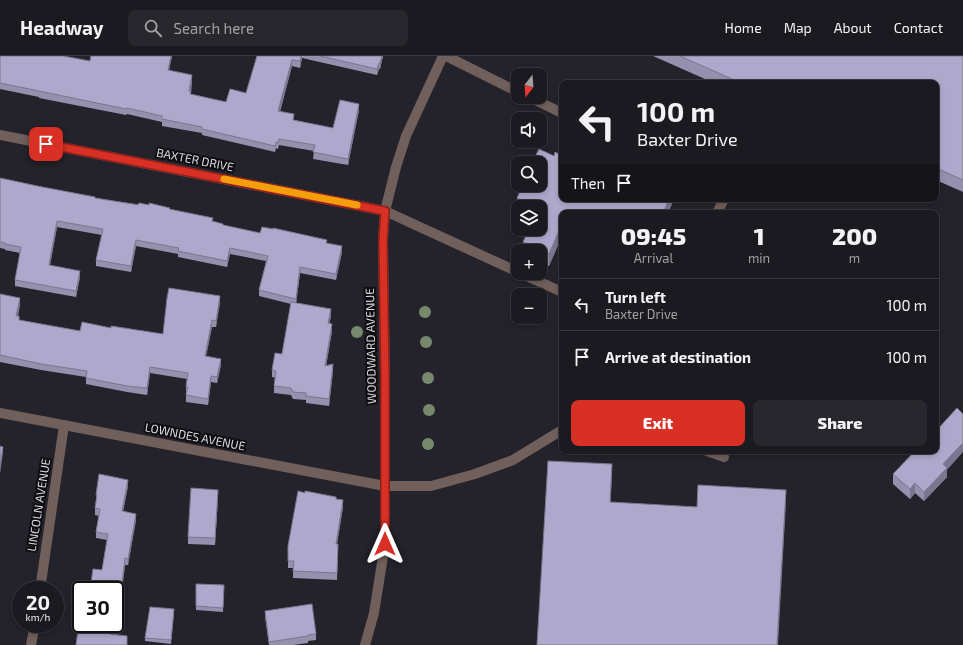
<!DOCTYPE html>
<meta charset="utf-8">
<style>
:root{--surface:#1b1a20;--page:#28272d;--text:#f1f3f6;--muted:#a0a1a5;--line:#39383e;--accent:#d93025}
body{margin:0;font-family:"Exo 2",sans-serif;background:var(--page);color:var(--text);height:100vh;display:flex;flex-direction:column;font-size:15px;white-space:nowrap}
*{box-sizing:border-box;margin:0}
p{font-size:13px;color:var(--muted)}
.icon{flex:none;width:22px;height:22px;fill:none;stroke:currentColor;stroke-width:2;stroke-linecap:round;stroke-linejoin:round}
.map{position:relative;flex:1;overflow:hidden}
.drawer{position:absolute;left:559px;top:154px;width:380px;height:244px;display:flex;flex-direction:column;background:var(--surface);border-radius:8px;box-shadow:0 2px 6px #0003,0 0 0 1px var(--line)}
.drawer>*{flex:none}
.top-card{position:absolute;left:559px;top:24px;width:380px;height:122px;border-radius:8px;box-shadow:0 2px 6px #0003,0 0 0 1px var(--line);background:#1b1a20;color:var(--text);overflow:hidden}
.needle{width:26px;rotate:197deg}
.buttons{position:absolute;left:511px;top:12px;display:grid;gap:8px}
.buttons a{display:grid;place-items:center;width:36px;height:36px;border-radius:8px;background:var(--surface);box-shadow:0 2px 6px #0003,0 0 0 1px var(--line);font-size:20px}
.speed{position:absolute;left:12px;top:525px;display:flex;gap:8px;font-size:20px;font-weight:700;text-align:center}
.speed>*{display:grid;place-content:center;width:52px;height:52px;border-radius:50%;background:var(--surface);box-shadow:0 2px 6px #0003,0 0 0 1px var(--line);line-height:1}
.speed small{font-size:10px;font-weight:400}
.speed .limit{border:2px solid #111;border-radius:6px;background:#fff;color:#111}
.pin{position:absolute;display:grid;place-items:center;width:34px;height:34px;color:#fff;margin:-17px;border-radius:8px;box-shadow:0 2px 6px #0006}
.me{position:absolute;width:44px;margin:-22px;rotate:0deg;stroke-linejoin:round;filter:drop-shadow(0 0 3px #0008)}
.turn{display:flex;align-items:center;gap:14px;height:84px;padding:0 12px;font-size:18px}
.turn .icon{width:52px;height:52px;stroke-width:2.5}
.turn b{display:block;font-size:28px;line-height:34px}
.then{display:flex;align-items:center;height:38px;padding:0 12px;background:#0003;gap:8px;font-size:15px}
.eta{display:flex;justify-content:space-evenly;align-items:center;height:68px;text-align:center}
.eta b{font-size:24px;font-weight:800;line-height:28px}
.cta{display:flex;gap:8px;margin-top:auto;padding:8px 12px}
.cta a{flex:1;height:46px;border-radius:8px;background:var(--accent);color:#fff;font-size:16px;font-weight:800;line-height:46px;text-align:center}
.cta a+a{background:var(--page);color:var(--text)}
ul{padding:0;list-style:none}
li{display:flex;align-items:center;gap:12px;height:52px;padding:0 12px;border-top:1px solid var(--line)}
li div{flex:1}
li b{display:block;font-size:15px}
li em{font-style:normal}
header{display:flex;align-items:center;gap:24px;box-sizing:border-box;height:56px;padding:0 20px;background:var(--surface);border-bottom:1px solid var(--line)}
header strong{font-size:19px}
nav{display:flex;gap:22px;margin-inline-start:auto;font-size:14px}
.search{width:280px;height:36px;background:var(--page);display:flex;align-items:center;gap:10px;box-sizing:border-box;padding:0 14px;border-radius:8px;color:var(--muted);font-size:15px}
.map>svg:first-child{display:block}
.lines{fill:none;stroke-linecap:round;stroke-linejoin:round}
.lane{stroke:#705f5a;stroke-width:10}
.street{stroke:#705f5a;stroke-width:10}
.tree{fill:#78886d}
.wall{fill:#9690af}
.shaded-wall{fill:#7a768f}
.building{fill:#aea8cc;stroke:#7a768f}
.route-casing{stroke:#8d1f18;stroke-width:10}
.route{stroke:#d93025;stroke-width:7}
.slow{stroke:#f59e0b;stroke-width:7}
.labels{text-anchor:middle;stroke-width:4;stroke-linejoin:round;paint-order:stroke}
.street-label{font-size:12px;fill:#dddce1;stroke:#0d0c10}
</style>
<header>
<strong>Headway</strong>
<div class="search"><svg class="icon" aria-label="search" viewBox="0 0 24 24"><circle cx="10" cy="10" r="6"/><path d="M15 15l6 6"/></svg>Search here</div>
<nav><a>Home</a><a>Map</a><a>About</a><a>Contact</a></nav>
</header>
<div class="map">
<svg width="963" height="589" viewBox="0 0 963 589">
<rect width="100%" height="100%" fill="#24222a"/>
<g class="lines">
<g class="lane">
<polyline points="446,0 518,36"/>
<polyline points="529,41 562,57"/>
<polyline points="385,155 518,216"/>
<polyline points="717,157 724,143"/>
<polyline points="520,217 562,236"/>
<polyline points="707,395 724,401"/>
<polyline points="385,430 431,430 475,418 513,404 562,374"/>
</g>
<g class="street">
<polyline points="0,79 385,155"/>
<polyline points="0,357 385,430"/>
<polyline points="40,534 64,369"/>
<polyline points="31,589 35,568"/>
<polyline points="365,589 374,557 385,488 385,322 383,184 385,155 396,111 406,80 443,0"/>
</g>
</g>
<g class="tree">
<circle cx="425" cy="256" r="6"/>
<circle cx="357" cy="276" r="6"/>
<circle cx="426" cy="286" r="6"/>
<circle cx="428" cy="322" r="6"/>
<circle cx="429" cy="354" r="6"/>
<circle cx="428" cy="388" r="6"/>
</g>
<g class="wall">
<polygon points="0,0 90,5 91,0 172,0 169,14 192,25 191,38 226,46 246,37 257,0 383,0 380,13 379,13 377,19 302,2 300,12 292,10 280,56 294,64 333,72 359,54 348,109 313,103 314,95 279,89 278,93 276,92 275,96 202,79 202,77 162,70 162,66 127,58 126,59 39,42 39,41 0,33"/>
<polygon points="653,0 963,0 963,136 936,124 936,27 714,27"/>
<polygon points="561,99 674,143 668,157 562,157 562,180 549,210 540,206 540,195 523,195 523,186 540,151 518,151 518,154 517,154 517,142 554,100"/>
<polygon points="0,122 95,142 170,153 213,166 223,169 260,177 327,187 342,196 336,224 300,217 296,247 331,260 329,268 332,275 326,310 333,315 329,350 306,347 306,344 293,343 291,339 274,337 274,330 276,322 272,321 272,314 282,298 291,248 259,240 259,234 266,205 230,198 227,211 178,201 178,198 136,190 131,216 96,210 96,204 102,179 57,171 50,209 80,221 76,241 15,230 15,224 20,197 5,194 5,193 0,192"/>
<polygon points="0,238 20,249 18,260 19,264 80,275 111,272 163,278 220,246 216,271 212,271 206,300 221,309 217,327 211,326 208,349 186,346 186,331 187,323 150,317 147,339 127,336 86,328 86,321 41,314 0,306"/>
<polygon points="947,414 947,421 924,445 915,437 910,443 893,428 893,418"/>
<polygon points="128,430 123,455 136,464 128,509 125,509 120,550 116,550 102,514 107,484 96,482 96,476 99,460 95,459 95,452 96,446 96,439"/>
<polygon points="218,441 215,489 188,488 188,481"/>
<polygon points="336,443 343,451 337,488 338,494 337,524 293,522 293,512 288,512 288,490"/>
<polygon points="196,528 224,529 223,556 196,554"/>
<polygon points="265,555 316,578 316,584 308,585 308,587 293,589 269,589 265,561"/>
<polygon points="174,557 171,588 145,585 145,582"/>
</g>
<g class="shaded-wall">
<polygon points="171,0 172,0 168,20 168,14"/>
<polygon points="301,0 302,0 302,2 300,12 300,5"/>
<polygon points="382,0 383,0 380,13 380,7"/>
<polygon points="292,4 292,10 278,62 278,55"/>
<polygon points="379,7 379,13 377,19 377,13"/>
<polygon points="192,19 192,25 189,41 189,35"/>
<polygon points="359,48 359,54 348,109 348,103"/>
<polygon points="669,143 674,143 668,157 663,157"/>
<polygon points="57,165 57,171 49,215 49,209"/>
<polygon points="562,168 562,180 549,210 549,198"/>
<polygon points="136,184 136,190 131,216 131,210"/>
<polygon points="342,190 342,196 336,224 336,218"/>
<polygon points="230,192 230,198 227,211 227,205"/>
<polygon points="300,211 300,217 296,249 296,243"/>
<polygon points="80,215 80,221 76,241 76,235"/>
<polygon points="220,240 220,246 216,271 216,265"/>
<polygon points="20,242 20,249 16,266 16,260"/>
<polygon points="331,253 331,260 328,274 328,267"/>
<polygon points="212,264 212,271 205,306 205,300"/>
<polygon points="332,268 332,275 325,317 325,310"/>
<polygon points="221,303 221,309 217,327 217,321"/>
<polygon points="333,308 333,315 329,350 329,343"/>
<polygon points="150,311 150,317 147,339 147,332"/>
<polygon points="211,320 211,326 208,349 208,343"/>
<polygon points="963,387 963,396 947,414 947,421 924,445 924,436 943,408"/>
<polygon points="3,391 3,397 0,418 0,411"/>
<polygon points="612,408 612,420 610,458 610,446"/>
<polygon points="128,424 128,430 122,462 122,455"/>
<polygon points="915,427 915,437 910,443 910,433"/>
<polygon points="218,434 218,441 215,489 215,482"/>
<polygon points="786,434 786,446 778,589 777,589"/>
<polygon points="343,444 343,451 336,494 336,488"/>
<polygon points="136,458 136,464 128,509 128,503"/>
<polygon points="125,502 125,509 120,550 120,544"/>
<polygon points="111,568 113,568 110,585 110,578"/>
</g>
<g class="building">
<polygon points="0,0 63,0 90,5 91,0 171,0 168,14 192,19 189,35 191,35 190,38 226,46 230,33 246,37 257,0 301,0 300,5 292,4 278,55 294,58 293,64 333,72 340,44 359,48 348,103 313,96 315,89 279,83 278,87 276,86 275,90 202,73 202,71 162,63 162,60 127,52 126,53 39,35 0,27"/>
<polygon points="320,0 382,0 380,7 379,7 377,13"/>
<polygon points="680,0 963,0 963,124 936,112 936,27 741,27"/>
<polygon points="539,93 554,100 555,96 561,99 562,96 562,143 669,143 663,157 562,157 562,168 549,198 523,186 529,173 540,173 540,151 537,151 517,142 523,129 540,129 540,107 532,107"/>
<polygon points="0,122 37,130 95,141 95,142 138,149 139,147 149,149 149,147 170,152 169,153 213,162 212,165 223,168 223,169 260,177 262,171 273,173 273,172 327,184 326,187 342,190 336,218 300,211 296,243 259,234 268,200 230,192 227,205 178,195 179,192 136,184 131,210 96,204 103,173 57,165 49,209 80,215 76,235 15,224 21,191 5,188 5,187 0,186"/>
<polygon points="169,232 220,240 216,265 212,264 205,300 221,303 217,321 211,320 208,343 186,339 188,331 186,331 188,317 150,311 147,332 127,330 86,322 87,315 41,308 0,299 0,238 20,242 16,260 19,260 19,264 80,275 82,266 111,272 111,270 163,278 167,242"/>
<polygon points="291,246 331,253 328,267 332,268 325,310 333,308 329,343 306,340 306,337 293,336 291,332 274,330 276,315 272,314 275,297 282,298"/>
<polygon points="957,352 963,358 963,387 943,408 947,412 924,436 915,427 910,433 893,418 915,395 936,395 936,375"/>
<polygon points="0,390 3,391 0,411"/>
<polygon points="548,405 612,408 610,446 697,451 698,429 786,434 777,589 537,589"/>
<polygon points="99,418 128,424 122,455 136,458 128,503 125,502 120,544 116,543 115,548 115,534 90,534 93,513 102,514 108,478 96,476 100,453 95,452 97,439 96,439"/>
<polygon points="191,432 218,434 215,482 188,481"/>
<polygon points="298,435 305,437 305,435 336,441 336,443 343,444 336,488 338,488 337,517 293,515 294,505 288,505 288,490"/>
<polygon points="196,528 224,529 223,552 196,550"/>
<polygon points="312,548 316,578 308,579 308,580 269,586 265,555"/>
<polygon points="150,551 174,553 171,584 145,582"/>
<polygon points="84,568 111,568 110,578 127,580 127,589 76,589 78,574 83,574"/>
</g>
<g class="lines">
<defs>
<polyline id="route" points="46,88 385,155 383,184 385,322 385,488"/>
</defs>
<use href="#route" class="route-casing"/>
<use href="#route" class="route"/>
<polyline class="slow" points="224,123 357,149"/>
</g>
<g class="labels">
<g class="street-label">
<text transform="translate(195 104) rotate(11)" y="4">BAXTER DRIVE</text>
<text transform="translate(371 290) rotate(-91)" y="4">WOODWARD AVENUE</text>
<text transform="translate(195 381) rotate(11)" y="4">LOWNDES AVENUE</text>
<text transform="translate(39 449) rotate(-81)" y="4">LINCOLN AVENUE</text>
</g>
</g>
</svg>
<div class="buttons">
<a><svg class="needle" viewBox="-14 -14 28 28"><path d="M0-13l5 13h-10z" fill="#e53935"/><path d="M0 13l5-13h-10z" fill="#a0a1a5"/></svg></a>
<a><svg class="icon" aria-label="sound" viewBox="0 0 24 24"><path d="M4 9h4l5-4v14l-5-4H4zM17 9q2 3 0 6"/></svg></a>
<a><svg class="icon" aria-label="search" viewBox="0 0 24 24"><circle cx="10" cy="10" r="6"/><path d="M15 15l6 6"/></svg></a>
<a><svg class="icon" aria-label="layers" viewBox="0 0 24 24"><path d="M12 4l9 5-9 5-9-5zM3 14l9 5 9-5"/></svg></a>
<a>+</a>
<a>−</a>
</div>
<div class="speed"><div>20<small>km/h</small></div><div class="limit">30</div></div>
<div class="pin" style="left:46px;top:88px;background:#d93025"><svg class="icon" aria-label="arrive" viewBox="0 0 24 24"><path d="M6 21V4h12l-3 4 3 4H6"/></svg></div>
<svg class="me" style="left:385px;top:488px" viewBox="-20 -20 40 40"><path d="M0-17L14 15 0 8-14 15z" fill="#d93025" stroke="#fff" stroke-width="4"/></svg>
<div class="top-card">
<div class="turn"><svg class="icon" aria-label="left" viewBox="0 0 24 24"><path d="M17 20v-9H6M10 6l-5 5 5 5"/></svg><div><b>100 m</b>Baxter Drive</div></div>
<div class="then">Then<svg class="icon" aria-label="arrive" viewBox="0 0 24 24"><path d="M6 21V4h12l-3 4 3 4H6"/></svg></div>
</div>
<section class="drawer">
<div class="eta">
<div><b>09:45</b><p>Arrival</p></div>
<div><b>1</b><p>min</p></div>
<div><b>200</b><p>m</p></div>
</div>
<ul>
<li><svg class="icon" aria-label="left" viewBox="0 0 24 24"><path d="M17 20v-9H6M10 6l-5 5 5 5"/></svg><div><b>Turn left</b><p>Baxter Drive</p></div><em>100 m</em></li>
<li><svg class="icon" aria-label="arrive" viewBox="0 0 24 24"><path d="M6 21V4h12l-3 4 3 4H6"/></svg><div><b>Arrive at destination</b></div><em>100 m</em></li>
</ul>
<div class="cta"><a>Exit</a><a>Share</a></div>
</section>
</div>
